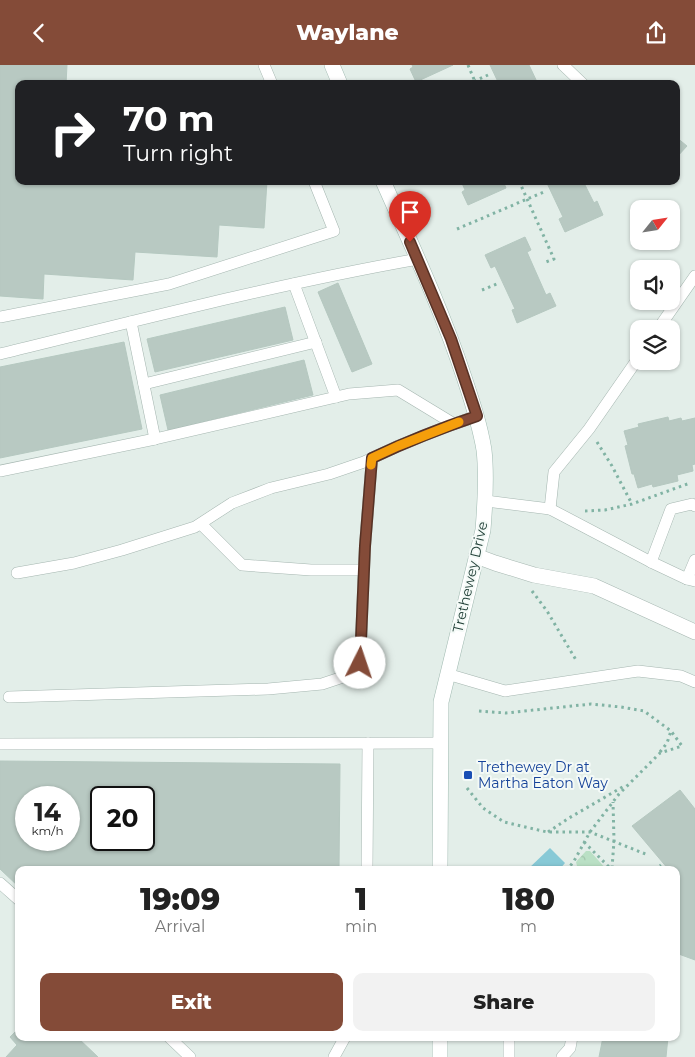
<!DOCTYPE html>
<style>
:root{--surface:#fff;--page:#f2f2f2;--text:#222;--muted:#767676;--accent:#844b38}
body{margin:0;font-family:Montserrat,sans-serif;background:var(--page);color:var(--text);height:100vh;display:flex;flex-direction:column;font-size:19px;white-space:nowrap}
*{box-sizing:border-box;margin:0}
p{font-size:16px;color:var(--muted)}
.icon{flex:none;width:28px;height:28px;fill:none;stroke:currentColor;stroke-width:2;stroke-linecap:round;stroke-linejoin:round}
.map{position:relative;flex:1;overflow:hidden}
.details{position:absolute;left:15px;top:801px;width:665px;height:175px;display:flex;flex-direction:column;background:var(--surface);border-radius:10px;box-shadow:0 1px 4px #0004}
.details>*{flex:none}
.top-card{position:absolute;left:15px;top:15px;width:665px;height:105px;border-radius:10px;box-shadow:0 1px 4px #0004;background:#202124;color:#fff;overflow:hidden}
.needle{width:32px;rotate:60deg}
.fabs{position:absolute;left:630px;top:135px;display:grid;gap:10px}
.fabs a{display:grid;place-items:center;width:50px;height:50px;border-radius:10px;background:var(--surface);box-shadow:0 1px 4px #0004;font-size:25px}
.speed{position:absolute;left:15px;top:721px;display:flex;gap:10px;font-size:25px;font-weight:700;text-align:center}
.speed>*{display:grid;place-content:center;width:65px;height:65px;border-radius:50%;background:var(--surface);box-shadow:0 1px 4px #0004;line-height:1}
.speed small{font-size:12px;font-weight:400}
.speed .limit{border:2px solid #111;border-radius:8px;background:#fff;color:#111}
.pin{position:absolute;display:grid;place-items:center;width:42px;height:42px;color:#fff;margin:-51px -21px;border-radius:50% 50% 50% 0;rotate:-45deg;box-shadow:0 0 5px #0007}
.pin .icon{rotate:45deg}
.me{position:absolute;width:55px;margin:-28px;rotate:4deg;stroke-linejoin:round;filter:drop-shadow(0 0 4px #0008)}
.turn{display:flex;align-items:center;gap:18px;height:105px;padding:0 25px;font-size:22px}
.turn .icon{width:65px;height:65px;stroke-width:2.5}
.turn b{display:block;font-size:35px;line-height:42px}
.eta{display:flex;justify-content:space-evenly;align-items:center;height:85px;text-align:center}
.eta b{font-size:30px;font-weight:800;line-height:35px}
.action{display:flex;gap:10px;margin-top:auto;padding:10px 25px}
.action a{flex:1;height:58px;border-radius:10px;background:var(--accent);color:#fff;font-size:20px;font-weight:800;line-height:58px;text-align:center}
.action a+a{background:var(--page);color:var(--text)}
header{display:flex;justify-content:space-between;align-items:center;height:65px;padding:0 25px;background:var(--accent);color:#fff;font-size:22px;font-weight:800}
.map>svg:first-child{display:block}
.park{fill:url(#park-crowns)}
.water{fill:#87c9d6}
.building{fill:#b8c9c2;stroke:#b5c8c0;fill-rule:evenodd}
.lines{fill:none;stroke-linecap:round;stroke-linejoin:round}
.service-casing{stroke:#a5b6b0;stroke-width:12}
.minor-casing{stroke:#a5b6b0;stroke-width:16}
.secondary-casing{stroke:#a0bab1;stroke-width:16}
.path{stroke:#81b3a4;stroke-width:3;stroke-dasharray:2.5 4;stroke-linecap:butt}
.service{stroke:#fff;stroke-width:11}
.minor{stroke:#fff;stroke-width:15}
.secondary{stroke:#fff;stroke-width:15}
.route-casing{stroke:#563124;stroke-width:12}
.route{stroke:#844b38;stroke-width:9}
.slow{stroke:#f59e0b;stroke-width:9}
.transit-dot{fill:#1a4fb4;stroke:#f4faf7;stroke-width:2}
.labels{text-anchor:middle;stroke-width:4;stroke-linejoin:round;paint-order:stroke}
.street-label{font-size:14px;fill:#214038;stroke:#f4faf7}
.transit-label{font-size:14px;fill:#164399;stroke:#f4faf7;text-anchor:start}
</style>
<header><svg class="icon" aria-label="back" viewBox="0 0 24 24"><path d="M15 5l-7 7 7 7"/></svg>Waylane<svg class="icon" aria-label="share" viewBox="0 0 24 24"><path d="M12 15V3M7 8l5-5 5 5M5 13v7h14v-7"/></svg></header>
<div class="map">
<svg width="695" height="992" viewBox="0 0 695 992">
<defs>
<pattern id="park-crowns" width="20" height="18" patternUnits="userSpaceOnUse" patternTransform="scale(1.25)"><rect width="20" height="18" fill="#bae0c5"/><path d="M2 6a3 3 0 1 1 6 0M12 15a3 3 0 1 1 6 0" fill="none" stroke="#a0c1aa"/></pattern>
</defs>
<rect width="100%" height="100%" fill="#e3eee9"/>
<polygon class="park" points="586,786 590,786 607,805 578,805 576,797"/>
<polygon class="water" points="550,783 565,798 559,805 527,805"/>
<g class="building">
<polygon points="0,0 67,0 66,19 19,19 19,116 267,116 264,163 219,160 217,192 135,187 133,215 44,209 43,234 0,231"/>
<polygon points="412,0 453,0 416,17 410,4 413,2"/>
<polygon points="490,0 529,0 538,19 499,19"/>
<polygon points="676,72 687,81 676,93"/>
<polygon points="461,116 503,116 506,123 468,140 462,127 465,125"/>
<polygon points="546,116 583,116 594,138 597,136 603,150 565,167 559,154 563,152"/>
<polygon points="525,172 531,185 527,187 546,230 550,228 556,241 517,258 512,245 515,244 495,201 491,203 485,190"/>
<polygon points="338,218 372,299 352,307 318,227"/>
<polygon points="285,242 293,275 155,307 147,274"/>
<polygon points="124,277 142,364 0,393 0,302"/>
<polygon points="304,295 313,330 168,365 160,330"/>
<polygon points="668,352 669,356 681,353 682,356 695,353 695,399 692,400 693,406 677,410 678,416 653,422 652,419 638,423 634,409 632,409 625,381 628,380 624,366 639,362 638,359"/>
<path d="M0,696L340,699L339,805H19V822L0,804ZM26,732H69V775H26ZM101,732H144V775H101Z"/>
<polygon points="680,725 695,744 695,895 676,888 676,819 678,816 676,814 676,805 669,805 632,761"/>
<polygon points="19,963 19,972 77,972 98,992 6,992 17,980 10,972"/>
<polygon points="603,972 668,972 666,992 599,992"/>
</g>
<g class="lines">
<defs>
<g id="service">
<polyline points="264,0 272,19"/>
<polyline points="563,0 583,19"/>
<polyline points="294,219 336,332"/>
<polyline points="0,252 169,219 334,166 314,116"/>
<polyline points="131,257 155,374"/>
<polyline points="658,264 695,211"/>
<path d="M0,289C139,255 277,219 418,194"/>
<polyline points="144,319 316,277"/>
<polyline points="0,406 155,374 349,329 398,325 454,359"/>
<polyline points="486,436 550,444 651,497 687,514 695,516"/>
<polyline points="550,444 554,407 589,364 639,292"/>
<polyline points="201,459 242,500 311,505 364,505"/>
<polyline points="651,497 671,444 692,439 695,441"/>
<polyline points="17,508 74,498 122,485 195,462 232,438 271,423 329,409 364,397 398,381 445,362 477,351"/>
<polyline points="687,514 695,495"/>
<polyline points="447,609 505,626 638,606 681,611 695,617"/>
<polyline points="9,632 268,624 322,619 349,610 360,598 365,481 372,393"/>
<polyline points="0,679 440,678"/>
<polyline points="367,805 368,678"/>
<polyline points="0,818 19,835"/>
<polyline points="169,972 190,992"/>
<polyline points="334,992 345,972"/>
<polyline points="509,992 509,972"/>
<polyline points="562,992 570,983 572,972"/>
</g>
<polyline id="minor" points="476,491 495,498 534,510 594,521 695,567"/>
<g id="secondary">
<polyline points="332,0 340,19"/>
<path d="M383,116C412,181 442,245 464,312C472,336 480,360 484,385C487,411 485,440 483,465L441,637L440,805"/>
<polyline points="440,992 440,972"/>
</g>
</defs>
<use href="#service" class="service-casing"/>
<use href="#minor" class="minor-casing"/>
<use href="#secondary" class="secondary-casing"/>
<g class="path">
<polyline points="468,0 476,19"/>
<polyline points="468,19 488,10"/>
<polyline points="519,116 554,194 543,198"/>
<polyline points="457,164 546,126"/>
<polyline points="482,225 499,218"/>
<polyline points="597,377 612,401 632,439"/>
<polyline points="585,446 605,445 632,439 690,418"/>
<polyline points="532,526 547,546 576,595"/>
<polyline points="479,646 506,648 591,639 621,642 644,646 671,666 682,681 660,688 619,729 590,767 574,796 567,805"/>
<polyline points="660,687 667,678 671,666"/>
<polyline points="467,723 483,743 504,757 547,767 590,767 648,790"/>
<polyline points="548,767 569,753 626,720"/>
<polyline points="584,777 612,805"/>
<polyline points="612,803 614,776 613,737"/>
<polyline points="655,805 661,800"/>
</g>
<use href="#service" class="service"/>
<use href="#minor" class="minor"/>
<use href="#secondary" class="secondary"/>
</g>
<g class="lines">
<defs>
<path id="route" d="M360,598L365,481L372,393C406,377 441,363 477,351L451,274L410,177"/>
</defs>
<use href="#route" class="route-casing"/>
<use href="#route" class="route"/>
<polyline class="slow" points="371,400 372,393 398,381 459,357"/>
</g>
<rect class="transit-dot" x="463" y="705" width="10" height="10" rx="2.5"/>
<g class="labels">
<g class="street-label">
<text transform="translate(470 512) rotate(-77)" y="5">Trethewey Drive</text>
</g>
<g class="transit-label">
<text x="478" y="707">Trethewey Dr at<tspan x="478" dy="16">Martha Eaton Way</tspan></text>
</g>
</g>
</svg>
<div class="fabs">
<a><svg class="needle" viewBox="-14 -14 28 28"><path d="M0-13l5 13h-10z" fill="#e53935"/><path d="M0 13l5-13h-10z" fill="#767676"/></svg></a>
<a><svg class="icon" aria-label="sound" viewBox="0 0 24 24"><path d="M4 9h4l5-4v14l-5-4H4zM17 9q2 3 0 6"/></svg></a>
<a><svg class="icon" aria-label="layers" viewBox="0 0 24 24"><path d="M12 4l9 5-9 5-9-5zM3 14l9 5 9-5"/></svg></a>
</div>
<div class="speed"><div>14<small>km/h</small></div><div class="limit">20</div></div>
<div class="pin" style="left:410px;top:177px;background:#d93025"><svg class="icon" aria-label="arrive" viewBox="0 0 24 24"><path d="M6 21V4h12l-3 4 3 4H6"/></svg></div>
<svg class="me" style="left:360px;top:598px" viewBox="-20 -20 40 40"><circle r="19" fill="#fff"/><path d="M0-13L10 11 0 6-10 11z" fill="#844b38"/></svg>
<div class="top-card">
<div class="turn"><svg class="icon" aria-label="right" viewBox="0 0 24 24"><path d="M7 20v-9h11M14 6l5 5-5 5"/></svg><div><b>70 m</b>Turn right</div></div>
</div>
<section class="details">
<div class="eta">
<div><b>19:09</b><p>Arrival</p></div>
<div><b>1</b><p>min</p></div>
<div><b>180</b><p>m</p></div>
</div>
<div class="action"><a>Exit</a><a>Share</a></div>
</section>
</div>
